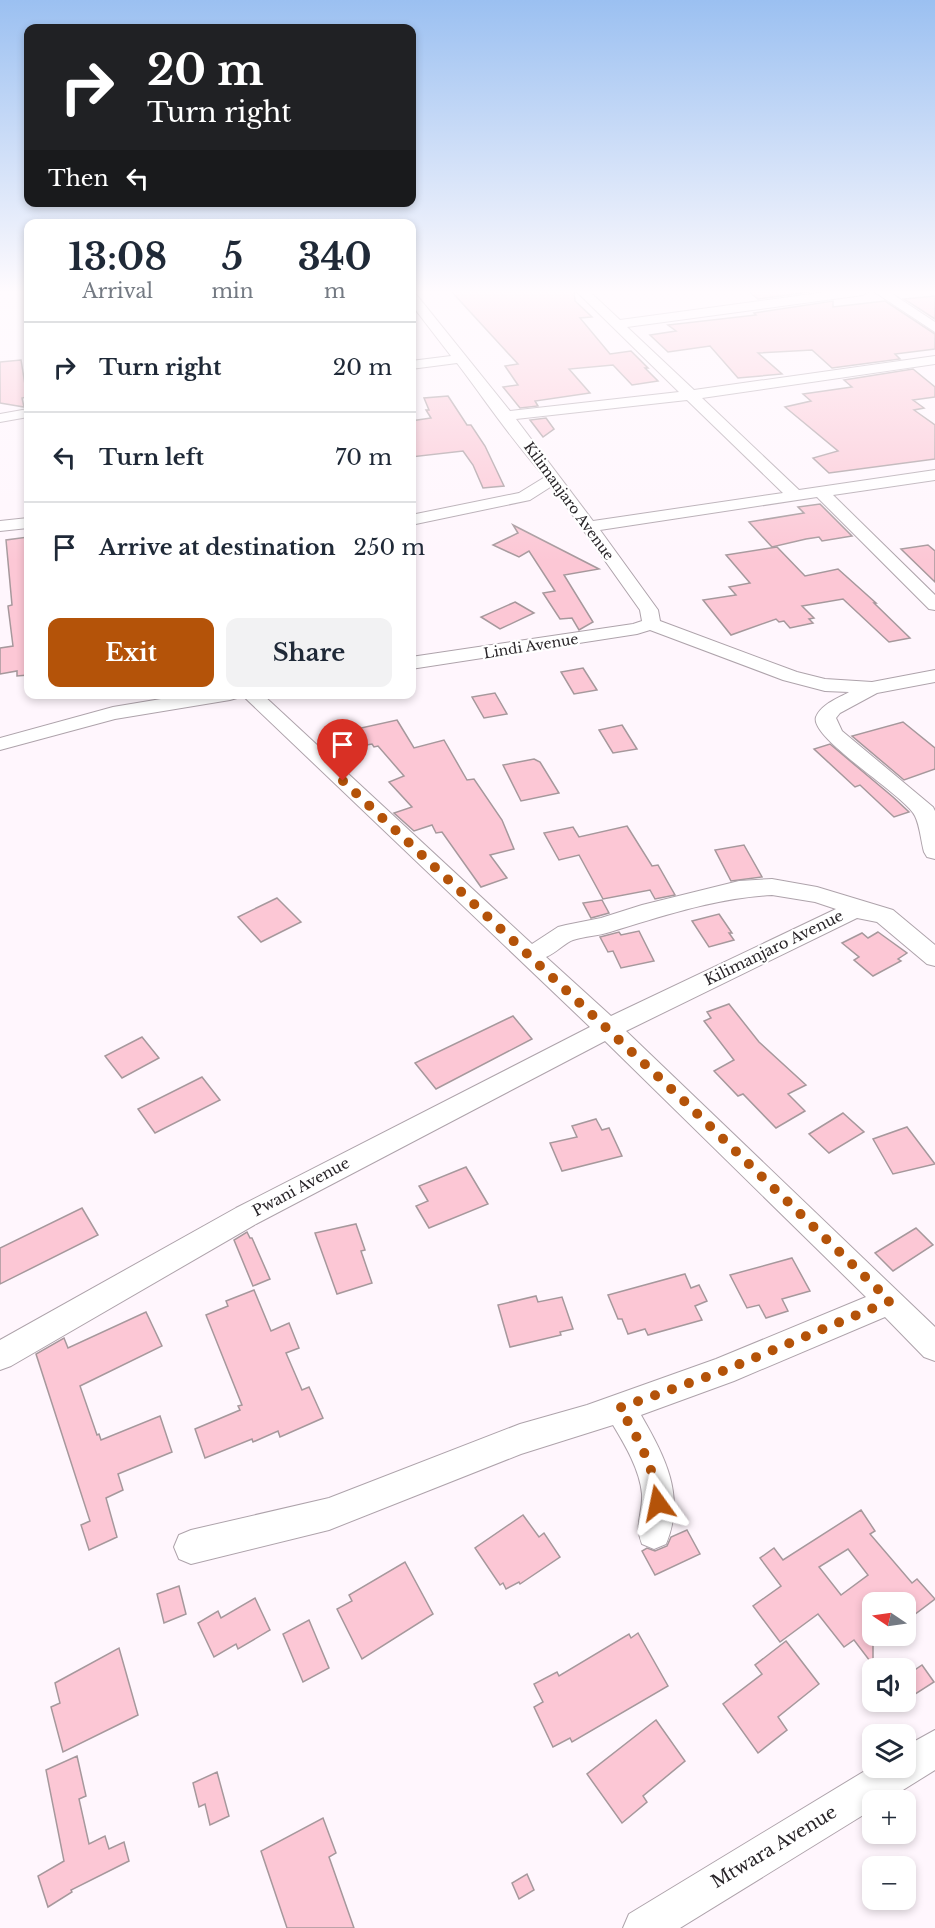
<!DOCTYPE html>
<meta charset="utf-8">
<style>
:root{--surface:#fff;--page:#f2f2f3;--text:#1f2937;--muted:#747a83;--line:#e0e1e3;--accent:#b45309}
body{margin:0;font-family:"Libre Baskerville",serif;background:var(--page);color:var(--text);height:100vh;display:flex;flex-direction:column;font-size:22px;white-space:nowrap}
*{box-sizing:border-box;margin:0}
p{font-size:20px;color:var(--muted)}
.icon{flex:none;width:33px;height:33px;fill:none;stroke:currentColor;stroke-width:2;stroke-linecap:round;stroke-linejoin:round}
.map{position:relative;flex:1;overflow:hidden}
.side{position:absolute;left:24px;top:219px;width:392px;height:480px;display:flex;flex-direction:column;background:var(--surface);border-radius:12px;box-shadow:0 3px 9px #0003}
.side>*{flex:none}
.top-card{position:absolute;left:24px;top:24px;width:392px;height:183px;border-radius:12px;box-shadow:0 3px 9px #0003;background:#202124;color:#fff;overflow:hidden}
.needle{width:39px;rotate:283deg}
.tools{position:absolute;left:862px;top:1592px;display:grid;gap:12px}
.tools a{display:grid;place-items:center;width:54px;height:54px;border-radius:12px;background:var(--surface);box-shadow:0 3px 9px #0003;font-size:30px}
.pin{position:absolute;display:grid;place-items:center;width:51px;height:51px;color:#fff;margin:-62px -26px;border-radius:50% 50% 50% 0;rotate:-45deg;box-shadow:0 0 6px #0007}
.pin .icon{rotate:45deg}
.me{position:absolute;width:66px;margin:-33px;rotate:348deg;stroke-linejoin:round;filter:drop-shadow(0 0 4px #0008)}
.turn{display:flex;align-items:center;gap:21px;height:126px;padding:0 24px;font-size:27px}
.turn .icon{width:78px;height:78px;stroke-width:2.5}
.turn b{display:block;font-size:42px;line-height:51px}
.then{display:flex;align-items:center;height:57px;padding:0 24px;background:#0003;gap:12px;font-size:22px}
.eta{display:flex;justify-content:space-evenly;align-items:center;height:102px;text-align:center}
.eta b{font-size:36px;font-weight:700;line-height:42px}
.button{display:flex;gap:12px;margin-top:auto;padding:12px 24px}
.button a{flex:1;height:69px;border-radius:12px;background:var(--accent);color:#fff;font-size:24px;font-weight:700;line-height:69px;text-align:center}
.button a+a{background:var(--page);color:var(--text)}
ul{padding:0;list-style:none}
li{display:flex;align-items:center;gap:18px;height:90px;padding:0 24px;border-top:2px solid var(--line)}
li div{flex:1}
li b{display:block;font-size:22px}
li em{font-style:normal}
.map>svg:first-child{display:block}
.building{fill:#fcc7d5;stroke:#a6989c;stroke-width:1.5;fill-rule:evenodd}
.lines{fill:none;stroke-linecap:round;stroke-linejoin:round}
.minor-casing{stroke:#aea3ab;stroke-width:2}
.minor{fill:#fff;fill-rule:evenodd}
.route{stroke:#b45309;stroke-width:10;stroke-dasharray:0 18}
.labels{text-anchor:middle;stroke-width:4.5;stroke-linejoin:round;paint-order:stroke}
.far-street-label{font-size:14px;fill:#292529;stroke:#fff}
.street-label{font-size:15px;fill:#292529;stroke:#fff}
.near-street-label{font-size:18px;fill:#292529;stroke:#fff}
</style>
<div class="map">
<svg width="935" height="1928" viewBox="0 0 935 1928">
<rect width="100%" height="100%" fill="#fff6fd"/>
<g class="building">
<polygon points="451,291 574,291 575,301 592,317 580,318 610,354 631,351 648,368 645,368 658,381 632,385 613,365 569,369 590,393 535,401 538,406 520,408 503,387 518,385 505,366 518,364"/>
<polygon points="748,291 816,291 758,299"/>
<polygon points="935,296 935,319 904,299"/>
<polygon points="833,301 833,307 885,301 935,334 935,349 895,354 900,359 832,368 812,350 758,353 782,374 738,378 710,346 668,352 650,335 676,331 668,325 756,315 754,313"/>
<polygon points="21,360 27,397 22,398 24,407 0,403 0,362"/>
<polygon points="913,369 935,387 935,397 913,400 924,408 914,410 935,425 935,459 829,473 813,458 838,451 785,407 811,401 803,394 852,387 844,380"/>
<polygon points="448,396 467,425 471,425 485,446 504,486 483,488 473,465 463,451 411,457 411,421 431,418 426,410 429,410 424,398"/>
<polygon points="546,418 554,429 543,437 530,420"/>
<polygon points="820,504 852,536 822,541 819,537 806,539 772,547 749,522 804,513 798,507"/>
<polygon points="513,525 599,569 564,575 593,622 579,630 572,618 560,619 543,593 555,591 529,551 519,557 493,545 518,533"/>
<polygon points="28,537 28,675 17,676 17,671 0,674 0,648 13,646 8,606 12,605 6,540"/>
<polygon points="928,545 935,551 935,582 901,549"/>
<polygon points="777,547 805,576 838,569 876,603 874,603 910,638 889,642 843,599 802,606 814,618 809,619 813,623 790,628 784,621 779,622 776,619 731,635 703,600 736,595 729,587 750,583 726,555"/>
<polygon points="515,602 534,613 500,629 481,617"/>
<polygon points="583,668 597,690 574,694 561,672"/>
<polygon points="495,693 507,714 484,718 472,697"/>
<polygon points="397,720 414,748 444,740 467,780 474,779 502,820 514,849 490,855 507,878 481,887 442,832 436,833 432,825 414,831 394,813 412,807 389,782 404,776 378,746 374,747 372,744 361,746 352,730"/>
<polygon points="903,722 935,748 935,769 904,780 852,736"/>
<polygon points="622,725 637,749 613,753 599,730"/>
<polygon points="830,744 893,797 909,812 894,817 860,785 855,787 814,749"/>
<polygon points="534,759 540,762 559,793 521,801 503,765"/>
<polygon points="627,826 652,866 658,865 675,895 655,899 650,890 603,899 579,855 559,860 544,833 573,827 579,837"/>
<polygon points="744,845 762,877 731,881 715,850"/>
<polygon points="277,898 301,922 261,942 238,917"/>
<polygon points="602,900 609,913 591,918 583,903"/>
<polygon points="719,914 732,933 729,933 734,940 709,947 692,921"/>
<polygon points="639,931 654,961 621,968 613,951 608,952 600,937 619,932 621,935"/>
<polygon points="878,932 907,953 898,959 901,961 873,976 854,960 859,957 842,943 862,933 868,938"/>
<polygon points="729,1004 759,1042 806,1085 788,1094 805,1111 776,1128 743,1094 738,1096 714,1071 734,1060 704,1021 711,1018 707,1012"/>
<polygon points="513,1016 532,1039 436,1089 415,1063"/>
<polygon points="142,1037 159,1058 122,1078 105,1056"/>
<polygon points="202,1077 220,1100 155,1133 138,1109"/>
<polygon points="843,1113 864,1132 829,1153 809,1134"/>
<polygon points="596,1119 602,1130 609,1128 622,1156 562,1171 550,1143 577,1137 572,1126"/>
<polygon points="907,1127 935,1164 893,1174 873,1139"/>
<polygon points="466,1167 488,1204 429,1228 416,1206 428,1201 419,1186"/>
<polygon points="82,1208 98,1235 0,1284 0,1248"/>
<polygon points="356,1224 365,1250 361,1251 372,1283 337,1294 315,1233"/>
<polygon points="916,1228 933,1245 893,1271 875,1253"/>
<polygon points="247,1232 250,1238 252,1238 270,1279 253,1286 234,1240"/>
<polygon points="792,1258 810,1291 782,1299 788,1311 766,1318 759,1305 747,1308 730,1275"/>
<polygon points="685,1274 691,1288 699,1285 707,1301 695,1306 702,1320 648,1335 645,1329 628,1334 622,1319 618,1319 608,1295"/>
<polygon points="254,1290 271,1331 289,1323 299,1348 286,1353 302,1390 309,1387 323,1418 280,1437 278,1431 253,1442 252,1439 205,1458 195,1429 240,1410 238,1406 242,1405 206,1315 228,1306 226,1301"/>
<polygon points="536,1296 538,1302 562,1297 573,1329 560,1332 561,1335 510,1347 498,1305"/>
<polygon points="146,1312 162,1346 80,1386 97,1435 99,1434 101,1440 160,1416 172,1452 118,1474 123,1490 106,1498 117,1537 89,1550 81,1525 90,1521 36,1354 64,1338 68,1348"/>
<path d="M861,1510L875,1531L870,1534L912,1583L917,1579L935,1599L906,1621V1602H873V1665L854,1640L844,1647L818,1614L780,1642L753,1606L781,1586L760,1558L774,1548L783,1560ZM848,1549L868,1575L841,1595L819,1567Z"/>
<polygon points="523,1515 539,1537 544,1533 560,1557 520,1584 519,1582 506,1589 503,1583 500,1585 475,1548"/>
<polygon points="687,1530 700,1554 655,1575 642,1551 647,1548 655,1551 667,1546 671,1537"/>
<polygon points="405,1562 433,1614 362,1659 337,1609 352,1601 349,1595"/>
<polygon points="179,1586 186,1614 164,1623 157,1594"/>
<polygon points="255,1598 270,1630 238,1649 236,1644 214,1657 198,1623 218,1611 221,1618"/>
<polygon points="309,1620 329,1668 303,1682 283,1634"/>
<polygon points="638,1633 668,1686 572,1742 570,1738 553,1747 534,1707 543,1702 534,1684 557,1672 559,1676 629,1634 631,1638"/>
<polygon points="786,1641 819,1684 778,1717 787,1730 758,1753 723,1704 762,1674 755,1665"/>
<polygon points="119,1648 138,1715 63,1752 51,1707 60,1703 55,1683"/>
<polygon points="922,1665 934,1682 906,1700 906,1676"/>
<polygon points="656,1720 685,1761 643,1796 647,1802 622,1823 587,1774"/>
<polygon points="77,1756 86,1796 79,1799 89,1844 105,1836 109,1849 124,1842 129,1861 71,1890 72,1892 48,1907 38,1876 64,1861 46,1770"/>
<polygon points="217,1772 229,1816 210,1825 205,1804 199,1807 193,1783"/>
<polygon points="323,1818 336,1853 329,1857 354,1928 287,1928 261,1851"/>
<polygon points="527,1874 534,1890 519,1899 512,1883"/>
</g>
<g class="lines">
<defs>
<g id="minor">
<path d="M576,291H589L620,320L834,291H869L863,295L627,327L694,390L935,356V364L702,398L799,490L935,470V480L833,495L935,595V610L929,609L817,497L600,530L658,610L660,621L797,672L825,679L872,682L935,670V682L877,693L840,713L836,718L842,731L933,807L935,811V859L927,857L924,852C921,841 920,826 915,816C906,796 809,738 816,717C821,704 839,698 849,692L825,691L783,680L650,630L637,634L411,669V657L633,624L642,621L640,610L552,486L530,500L411,525V515L519,493L545,477C513,442 486,401 457,363L411,369V361L451,356L411,304V292L415,293L510,411L679,392ZM687,400L783,493L593,521L516,419Z"/>
<polygon points="873,291 888,291 935,322 935,332"/>
<polygon points="28,409 28,417 0,422 0,414"/>
<polygon points="28,518 28,528 0,531 0,521"/>
<polygon points="191,694 239,694 237,698 230,700 115,719 0,750 0,738 113,707"/>
<path d="M241,694H262L532,944L558,927L566,925L601,918L642,905L739,881L772,879L817,887L893,910L935,945V966L927,964L877,922L857,918L626,1031L935,1327V1361L924,1357L885,1317L734,1381L641,1415C665,1457 686,1496 666,1544L654,1549L642,1544C634,1525 643,1513 642,1494C640,1470 625,1445 613,1425L521,1454L329,1530L191,1564L179,1559L174,1547L179,1535L191,1530L329,1498L520,1424L587,1405L716,1359L866,1297L605,1041L256,1224L11,1366L0,1370V1340L236,1208L590,1027ZM772,895L815,902L836,909L611,1016L546,957C556,953 566,942 573,940C585,936 598,936 610,932C663,916 716,898 772,895Z"/>
<polygon points="935,1730 935,1770 887,1800 873,1800 873,1809 680,1928 623,1928 629,1914 873,1766 906,1767 906,1746"/>
</g>
</defs>
<use href="#minor" class="minor-casing"/>
<use href="#minor" class="minor"/>
</g>
<linearGradient id="sky" x2="0" y2="1"><stop stop-color="#9bc0f1"/><stop offset="0.52" stop-color="#fffbfe"/><stop offset="1" stop-color="#fffbfe" stop-opacity="0"/></linearGradient>
<rect width="935" height="561" fill="url(#sky)"/>
<g class="lines">
<path class="route" d="M343,781L683,1100L890,1301L723,1371L619,1408C636,1432 657,1474 658,1503"/>
</g>
<g class="labels">
<g class="far-street-label">
<text transform="translate(569 501) rotate(54)" y="5">Kilimanjaro Avenue</text>
<text transform="translate(531 646) rotate(-9)" y="5">Lindi Avenue</text>
</g>
<g class="street-label">
<text transform="translate(774 948) rotate(-26)" y="5">Kilimanjaro Avenue</text>
<text transform="translate(301 1187) rotate(-28)" y="5">Pwani Avenue</text>
</g>
<g class="near-street-label">
<text transform="translate(774 1847) rotate(-31)" y="6">Mtwara Avenue</text>
</g>
</g>
</svg>
<div class="tools">
<a><svg class="needle" viewBox="-14 -14 28 28"><path d="M0-13l5 13h-10z" fill="#e53935"/><path d="M0 13l5-13h-10z" fill="#747a83"/></svg></a>
<a><svg class="icon" aria-label="sound" viewBox="0 0 24 24"><path d="M4 9h4l5-4v14l-5-4H4zM17 9q2 3 0 6"/></svg></a>
<a><svg class="icon" aria-label="layers" viewBox="0 0 24 24"><path d="M12 4l9 5-9 5-9-5zM3 14l9 5 9-5"/></svg></a>
<a>+</a>
<a>−</a>
</div>
<div class="pin" style="left:343px;top:781px;background:#d93025"><svg class="icon" aria-label="arrive" viewBox="0 0 24 24"><path d="M6 21V4h12l-3 4 3 4H6"/></svg></div>
<svg class="me" style="left:658px;top:1503px" viewBox="-20 -20 40 40"><path d="M0-17L14 15 0 8-14 15z" fill="#b45309" stroke="#fff" stroke-width="4"/></svg>
<div class="top-card">
<div class="turn"><svg class="icon" aria-label="right" viewBox="0 0 24 24"><path d="M7 20v-9h11M14 6l5 5-5 5"/></svg><div><b>20 m</b>Turn right</div></div>
<div class="then">Then<svg class="icon" aria-label="left" viewBox="0 0 24 24"><path d="M17 20v-9H6M10 6l-5 5 5 5"/></svg></div>
</div>
<section class="side">
<div class="eta">
<div><b>13:08</b><p>Arrival</p></div>
<div><b>5</b><p>min</p></div>
<div><b>340</b><p>m</p></div>
</div>
<ul>
<li><svg class="icon" aria-label="right" viewBox="0 0 24 24"><path d="M7 20v-9h11M14 6l5 5-5 5"/></svg><div><b>Turn right</b></div><em>20 m</em></li>
<li><svg class="icon" aria-label="left" viewBox="0 0 24 24"><path d="M17 20v-9H6M10 6l-5 5 5 5"/></svg><div><b>Turn left</b></div><em>70 m</em></li>
<li><svg class="icon" aria-label="arrive" viewBox="0 0 24 24"><path d="M6 21V4h12l-3 4 3 4H6"/></svg><div><b>Arrive at destination</b></div><em>250 m</em></li>
</ul>
<div class="button"><a>Exit</a><a>Share</a></div>
</section>
</div>
